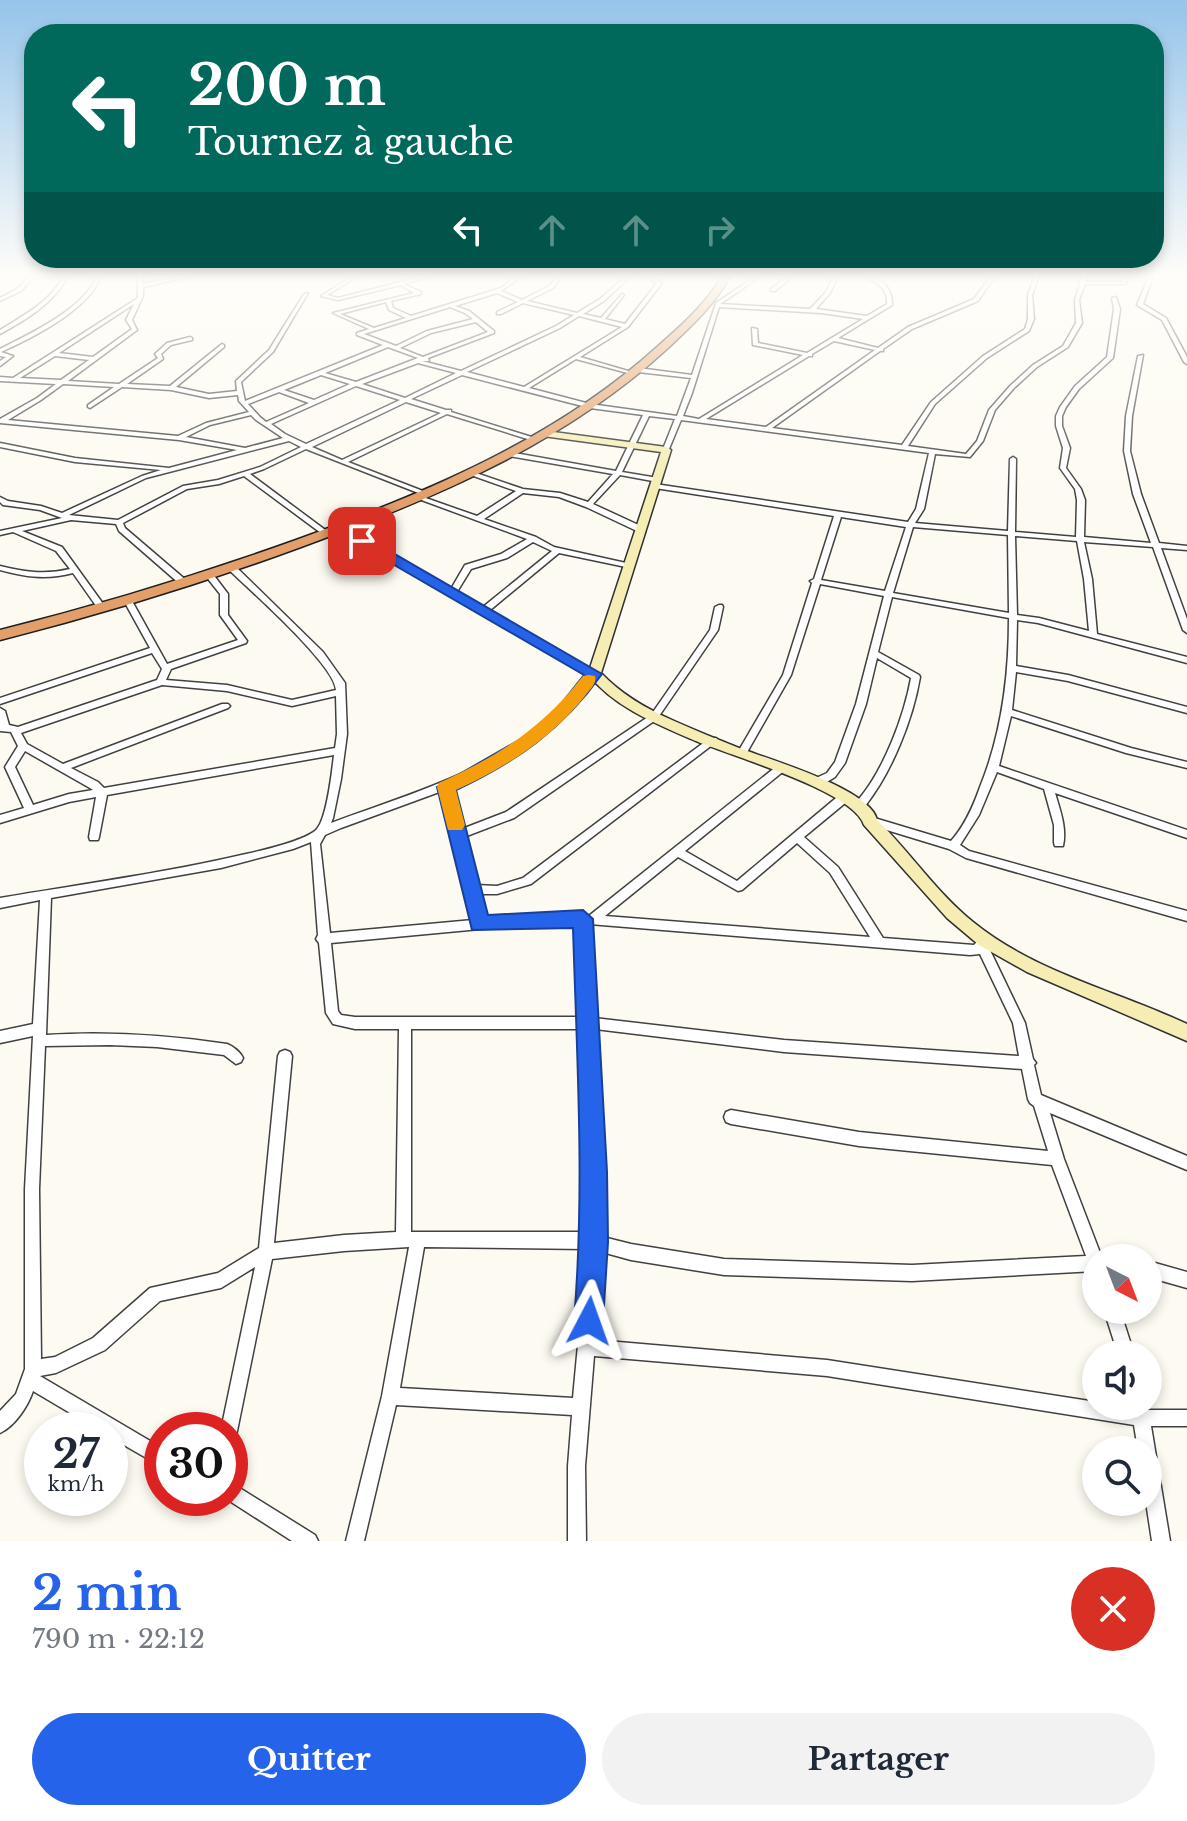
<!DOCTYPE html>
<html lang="fr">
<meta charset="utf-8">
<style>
:root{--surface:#fff;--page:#f2f2f3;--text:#1f2937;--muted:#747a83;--accent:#2563eb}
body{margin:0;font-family:"Libre Baskerville",serif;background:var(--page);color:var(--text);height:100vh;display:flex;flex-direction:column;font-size:30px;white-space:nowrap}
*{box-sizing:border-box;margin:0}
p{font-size:26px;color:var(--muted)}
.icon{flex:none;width:44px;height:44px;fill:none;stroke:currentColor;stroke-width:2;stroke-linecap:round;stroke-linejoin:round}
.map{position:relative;height:1541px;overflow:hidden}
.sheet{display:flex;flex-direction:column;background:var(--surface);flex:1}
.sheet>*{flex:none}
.guide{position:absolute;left:24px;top:24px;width:1140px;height:244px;border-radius:32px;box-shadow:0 4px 12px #0003;background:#00695c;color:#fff;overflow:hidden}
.needle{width:52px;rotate:138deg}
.controls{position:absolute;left:1082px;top:1244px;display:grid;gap:16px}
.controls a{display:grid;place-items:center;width:80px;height:80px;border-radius:50%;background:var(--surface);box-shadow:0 4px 12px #0003;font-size:40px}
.speed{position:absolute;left:24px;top:1412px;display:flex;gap:16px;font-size:40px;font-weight:700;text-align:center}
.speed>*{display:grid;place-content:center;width:104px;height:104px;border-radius:50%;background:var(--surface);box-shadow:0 4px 12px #0003;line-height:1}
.speed small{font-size:20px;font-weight:400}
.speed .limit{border:12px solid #d22;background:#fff;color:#111}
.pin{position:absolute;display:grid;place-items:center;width:68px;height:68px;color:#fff;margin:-34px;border-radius:16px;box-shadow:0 4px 12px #0006}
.me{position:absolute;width:88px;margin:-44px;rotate:4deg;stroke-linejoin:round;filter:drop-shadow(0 0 6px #0008)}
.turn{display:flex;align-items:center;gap:28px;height:168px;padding:0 32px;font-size:36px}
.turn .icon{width:104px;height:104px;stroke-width:2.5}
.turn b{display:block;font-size:56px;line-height:68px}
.lanes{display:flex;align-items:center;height:76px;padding:0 32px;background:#0003;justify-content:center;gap:40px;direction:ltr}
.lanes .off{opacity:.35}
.round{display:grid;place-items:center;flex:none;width:84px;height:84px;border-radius:42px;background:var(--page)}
.overview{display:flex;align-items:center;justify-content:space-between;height:136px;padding:0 32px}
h1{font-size:48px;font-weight:700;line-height:60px;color:var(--accent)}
.button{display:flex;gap:16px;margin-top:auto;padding:16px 32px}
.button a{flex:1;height:92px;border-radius:48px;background:var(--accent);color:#fff;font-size:32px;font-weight:700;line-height:92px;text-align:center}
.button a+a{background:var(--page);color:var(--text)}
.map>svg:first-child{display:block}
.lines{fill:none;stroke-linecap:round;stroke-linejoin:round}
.street-casing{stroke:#414141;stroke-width:3}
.secondary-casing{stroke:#303030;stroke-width:3}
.highway-casing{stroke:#1f1f1f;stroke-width:3}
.street{fill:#fff;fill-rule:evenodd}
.secondary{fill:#f5edb4;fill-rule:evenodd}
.highway{fill:#e29f6a;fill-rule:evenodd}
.route{fill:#2563eb;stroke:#184099;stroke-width:2}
.slow{fill:#f59e0b}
</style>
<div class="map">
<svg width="1187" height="1541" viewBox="0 0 1187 1541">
<rect width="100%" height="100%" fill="#fdfbf1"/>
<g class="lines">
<defs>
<g id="street">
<polygon points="30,276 61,276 32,279 21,291 0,301 0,298 17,289"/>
<path d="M64,276H68C54,303 26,320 0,334V330C24,315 50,302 64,276Z"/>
<path d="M97,276H101C89,310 32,338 1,352L13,356L0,366V361L6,357L0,356V349C31,333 84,309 97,276Z"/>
<path d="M138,276H142L143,284L184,276H192L143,287V296L132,320L137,330L68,381L119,384L158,358L155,354L167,343L190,337L192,338V340L171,345L161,354L163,359L127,384L170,386L222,344L224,345V347L176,387L209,394L237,391L236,381L269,350L304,294L308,293L273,352L241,382L245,401L383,345L357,335V333L369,329L333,313L414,293L401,285L338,300L321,296L353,276H358L327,295L338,298L424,276H431L404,284L421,292V294L391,301L393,308L411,316L501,288L517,276H522L501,291L522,300L549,286L555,280L553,276H557L559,280L553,288L527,301L577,313L600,299L626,276H631L604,301L583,314L601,318L622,294L624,295L605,319L625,324L657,283L645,276H650L662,283L628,327L580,357L635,373V375L576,359L529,388L590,404L677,416L691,378L638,372L635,370L638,368L692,375L716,303L756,276H761L720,304L810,309L826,292L834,276H838L830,293L816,309L867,316L887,304C888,287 876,283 864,276C880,276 893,288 892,305L838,338L878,348L908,327L974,299L991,276H995L978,301L912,329L883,349V351H880L772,428L902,445L931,402L983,356L1025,329L1028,319V295L1035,276H1039L1032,295L1034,319L1029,331L987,358L935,404L908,446L966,454L977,441L989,410L1010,386L1033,365L1063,346L1076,323L1075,300L1080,284L1079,283L1083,276H1087L1086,282H1122L1125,276H1129L1126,283L1124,284H1085L1079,300L1082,323L1068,347L1037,367L1014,388L995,410L983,441L970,457L935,454L924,509L915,523L1008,531L1010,459L1013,457L1016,459L1015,532L1076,537L1077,500L1075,489L1060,468L1063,448L1056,426V416L1060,407L1075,386L1107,357L1114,309L1112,298L1116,297L1120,309L1113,358L1079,389L1066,407L1062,416V426L1070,448L1066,468L1081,489L1085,500L1084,537L1151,543L1133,494L1124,451L1126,416L1138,356L1143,355L1132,416L1130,451L1141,494L1159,543L1187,546V550L1161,548L1187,619V633L1183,630L1153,547L1084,542L1092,579L1097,634L1187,657V663L1038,623L1017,620L1016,666L1068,675L1187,707V713L1068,681L1016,672L1012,710L1131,748L1187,762V768L1126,753L1011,716L999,766L1187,830V838L1055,793C1060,810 1067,828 1063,846H1055L1054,843V825L1044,789L997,772L979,815L960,845L969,851L1187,911V921L966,858L949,849L867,824L866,821L867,818L871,817L951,841C965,825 973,807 980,787C1002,733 1009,676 1009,618L892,597L878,652L919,675L920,677C913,719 892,772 865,806L861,807L850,805L849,802L850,799H859C884,769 904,717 911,678L877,658L866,704L845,763L835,777L822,785H814L813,782L814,779L827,773L835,762L856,704L884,596L820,584L791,675L746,754H740L738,752L783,675L812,583L810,581L814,579L834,516L655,488L652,486L655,484L908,522L916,509L929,453L681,420L669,449L666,451L663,449L675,419L649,416L622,472L658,478L661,480L658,482L620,475L593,504L645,528V532H639L586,507L559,497L523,493L484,519L536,537L554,547L626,563L630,565L626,567L559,553L489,611L598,674C556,730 515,758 451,787L462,829L506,812L651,715L710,630L715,607L719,605H722L723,607L718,630L657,719L514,818L464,837L476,885L497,886L523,878L710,738H716L718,740L716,742L531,884L497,894H478L485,919L590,915L777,766H785L786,768L785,770L685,851L737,881L842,793H850L851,796L850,799L804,837L838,867L883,938L974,945C979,940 982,935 989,938L991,941L988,946L1025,1023L1033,1059L1036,1063L1034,1065L1041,1095L1187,1156V1170L1050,1113L1064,1159L1102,1258H1096V1271L912,1281L724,1275L631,1260L602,1252L595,1340L827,1360L1096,1402V1406L1131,1408V1406H1147L1148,1410H1187V1426H1151L1170,1541H1152L1146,1502H1148V1450H1138L1134,1425L827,1376L594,1356L585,1466L586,1541H568V1466L572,1415L396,1405L364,1541H346L382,1396L409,1247L344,1251L272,1259L236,1436L230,1439V1430H221L255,1267L221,1288L160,1301L105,1350L56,1373L40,1376L162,1448V1467L110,1437V1430H99L33,1391C28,1406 15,1426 0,1433V1411L16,1394L25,1369V1189L33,1036L0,1043V1031L33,1024L40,900L0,908V898C82,884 165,873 246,854C264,850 300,842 315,831C327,822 332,771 334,755L107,795L99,837L98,840H90L89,837L96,797L69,802L0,823V815L24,808L5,767L18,746L11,732L0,731V708L5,711L9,725L18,727L157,680L162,669L152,653L0,704V698L150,648L124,601L128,599L132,601L167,664L238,640L220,615V594L205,575L209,573H212L228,594V615L247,641L246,643L171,669L166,680L227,685L292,700L336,690C335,665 250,590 228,569L227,567L231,565H234L323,652L345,683L347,734L341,779L333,818L331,823C400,797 472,778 532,732C554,716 571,695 589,675L335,528L339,526H342L451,589L465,565L501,554L527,539L416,498V496H420L477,516L516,491L468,474L467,473L470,471L523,489L560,493L588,502L613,474L509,456L506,454L509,452L616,471L643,415L590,408L462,375L411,399L446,410H451V412L538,439V441H534L447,414L348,462L428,493V495L426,496L306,449L264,469L250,474L328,532V536H325L244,476L219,484L187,489L123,523L125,528L187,581V585H181L119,531L116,524L71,520L22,531L62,547L106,608L105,610H99L73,573C47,580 25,577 0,570V566C24,572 45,575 70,569L56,551L13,532L0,535V531L62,518L40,510L3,505L0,502V497L8,501L41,506L62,513L142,476L161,470L75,462L0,447V443L75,458L169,468L237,450L179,440L0,423V419L37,398L56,384L0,381V377L13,378L138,298ZM497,293L518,302L497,312V314H501L523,303L574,315L556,326L461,371L422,361H429L428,358L494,333V331L469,311L455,306ZM386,302L389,310L406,318L374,328L340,314ZM134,304L126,320L132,329L93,357L59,353ZM450,307L465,313L473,319L427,331L396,346L364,334ZM719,307L821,313L863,319L807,353L758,343L757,329L752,328L753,345L803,355L699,419L683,416L692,393ZM579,316L622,327L524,387L467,372L560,328ZM476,322L488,332L423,357L400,348L431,333ZM834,341L875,350L766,427L706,419L809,356H812V354ZM388,347L418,358L356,382L325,373ZM55,356L89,360L61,380L20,378ZM418,363L456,373L405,398L362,384ZM321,375L350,384L314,400L284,390ZM63,384L114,387L88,405V407L90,408L122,387L171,390L209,398L238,395L239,401L249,412L206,423L178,436L8,420L41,400ZM356,386L400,400L306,444L285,434L271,424ZM279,392L309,403L266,422L260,417L248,404ZM406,402L441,413L342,460L312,447ZM251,415L256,420L283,438L245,448L186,437L210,425ZM289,441L301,447L260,467L218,480L183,486L118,520L69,515L146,478ZM841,517L906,527L885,591L821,580ZM913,527L1008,535L1009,613L893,593ZM1015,536L1077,541L1084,579L1089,631L1039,618L1017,615ZM533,542L552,551L483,607L457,592L471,569L507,558ZM162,685L227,691L292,706L336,696L337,734L335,748L104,788L98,782L71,768L228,708L230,706L228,704H222L63,764L27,744L21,733ZM25,751L90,788L93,790L69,794L33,805L15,767ZM442,791L465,886L463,889L467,893L473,920L330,933L320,844L325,835L341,828ZM311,842L318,935L316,939L319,943L326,1013L333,1024L355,1029H399L396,1232L344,1235L274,1243L292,1056L290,1052L285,1050L280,1052L278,1056L259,1248L218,1273L150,1288L93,1338L55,1357L41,1359L39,1189L45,1046L110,1045L157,1047L224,1055L236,1064L241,1062L243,1058C240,1052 234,1047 227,1044C167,1035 107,1031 46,1035L51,898L221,868L293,849ZM797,843L830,873L870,937L605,916L678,857L738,891L742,890ZM577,924L581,1017H355L341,1015L338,1011L331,943L480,929ZM589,924L970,955L980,954L1013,1023L1019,1056L784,1040L594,1018ZM411,1029H582L588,1161V1234L582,1232H411ZM595,1029L784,1052L1022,1069L1028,1099L1030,1103L1034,1106L1048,1151L859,1132L731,1110L726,1112L724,1117L726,1122L731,1124L859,1146L1052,1165L1086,1256L912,1265L724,1259L631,1244L603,1237L602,1161ZM424,1247L587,1249L573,1398L400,1388Z"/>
<polygon points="788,276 793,276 775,291 771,291 771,289"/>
<polygon points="1149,276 1153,276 1143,304 1166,318 1187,357 1187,364 1184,362 1162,320 1137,305"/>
<polygon points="1148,1261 1187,1272 1187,1288 1148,1277"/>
<polygon points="1104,1310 1120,1310 1134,1354 1118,1354"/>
<polygon points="230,1482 315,1535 318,1541 292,1541 225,1498 230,1498"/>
</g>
<path id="secondary" d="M546,431L666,447L671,450L601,673C621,694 645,708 672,720C694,730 717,739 739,748C768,759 871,789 877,820C910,852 936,892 973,922C1034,972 1117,991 1187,1024V1041L1027,972L979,945L947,918L864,825C853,790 727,755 691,739C654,723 613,706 588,674L661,452L543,436L542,434Z"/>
<path id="highway" d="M722,276H730C715,305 690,327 667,349C562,445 433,499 301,547C203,583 102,614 0,640V630C100,605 198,575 296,540C425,493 554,440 657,347C681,326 706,304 722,276Z"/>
</defs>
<use href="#street" class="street-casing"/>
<use href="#secondary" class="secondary-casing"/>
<use href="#highway" class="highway-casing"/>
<use href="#street" class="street"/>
<use href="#secondary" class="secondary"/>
<use href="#highway" class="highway"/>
</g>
<linearGradient id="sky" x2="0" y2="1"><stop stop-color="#96c4eb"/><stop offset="0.56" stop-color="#fefdf9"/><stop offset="1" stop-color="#fefdf9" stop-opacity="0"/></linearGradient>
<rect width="1187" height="492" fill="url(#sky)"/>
<path class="route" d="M358,538H367L602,674C563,729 516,762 456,790L488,915L583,910L593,919L607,1172L608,1242L603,1321L599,1331L589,1335L578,1331L574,1321C585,1190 577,1059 573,928L472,930L437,787L526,736L556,710L584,675L358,544Z"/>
<path class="slow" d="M589,675L595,676C597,684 590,689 585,696C550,740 506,767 456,790L465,825L462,830H448L437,787L439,783C500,755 541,729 583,676Z"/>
</svg>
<div class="controls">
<a><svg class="needle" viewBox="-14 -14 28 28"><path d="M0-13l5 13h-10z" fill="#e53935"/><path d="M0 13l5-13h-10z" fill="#747a83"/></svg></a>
<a><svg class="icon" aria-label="sound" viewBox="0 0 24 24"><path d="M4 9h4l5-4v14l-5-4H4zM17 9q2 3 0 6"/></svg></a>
<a><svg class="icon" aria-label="search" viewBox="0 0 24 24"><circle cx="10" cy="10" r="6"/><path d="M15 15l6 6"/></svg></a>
</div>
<div class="speed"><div>27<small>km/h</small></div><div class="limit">30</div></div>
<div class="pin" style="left:362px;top:541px;background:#d93025"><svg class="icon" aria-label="arrive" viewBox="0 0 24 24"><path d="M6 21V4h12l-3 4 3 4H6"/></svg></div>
<svg class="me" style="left:589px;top:1321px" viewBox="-20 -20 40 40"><path d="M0-17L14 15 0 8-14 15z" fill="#2563eb" stroke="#fff" stroke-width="4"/></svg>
<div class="guide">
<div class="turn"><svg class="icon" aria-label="left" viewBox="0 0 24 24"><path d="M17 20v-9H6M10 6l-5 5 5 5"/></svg><div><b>200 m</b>Tournez à gauche</div></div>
<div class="lanes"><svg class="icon" aria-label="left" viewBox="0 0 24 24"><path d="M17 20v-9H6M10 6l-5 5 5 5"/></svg><svg class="icon off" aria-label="ahead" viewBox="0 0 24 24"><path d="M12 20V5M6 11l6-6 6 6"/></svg><svg class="icon off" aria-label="ahead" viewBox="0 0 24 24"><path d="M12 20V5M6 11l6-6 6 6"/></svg><svg class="icon off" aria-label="right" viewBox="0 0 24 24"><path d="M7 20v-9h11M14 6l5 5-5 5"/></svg></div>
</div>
</div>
<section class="sheet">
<div class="overview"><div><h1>2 min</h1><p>790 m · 22:12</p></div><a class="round" style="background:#d93025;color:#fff"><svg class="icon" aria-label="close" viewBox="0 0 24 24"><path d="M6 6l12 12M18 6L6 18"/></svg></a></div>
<div class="button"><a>Quitter</a><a>Partager</a></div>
</section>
